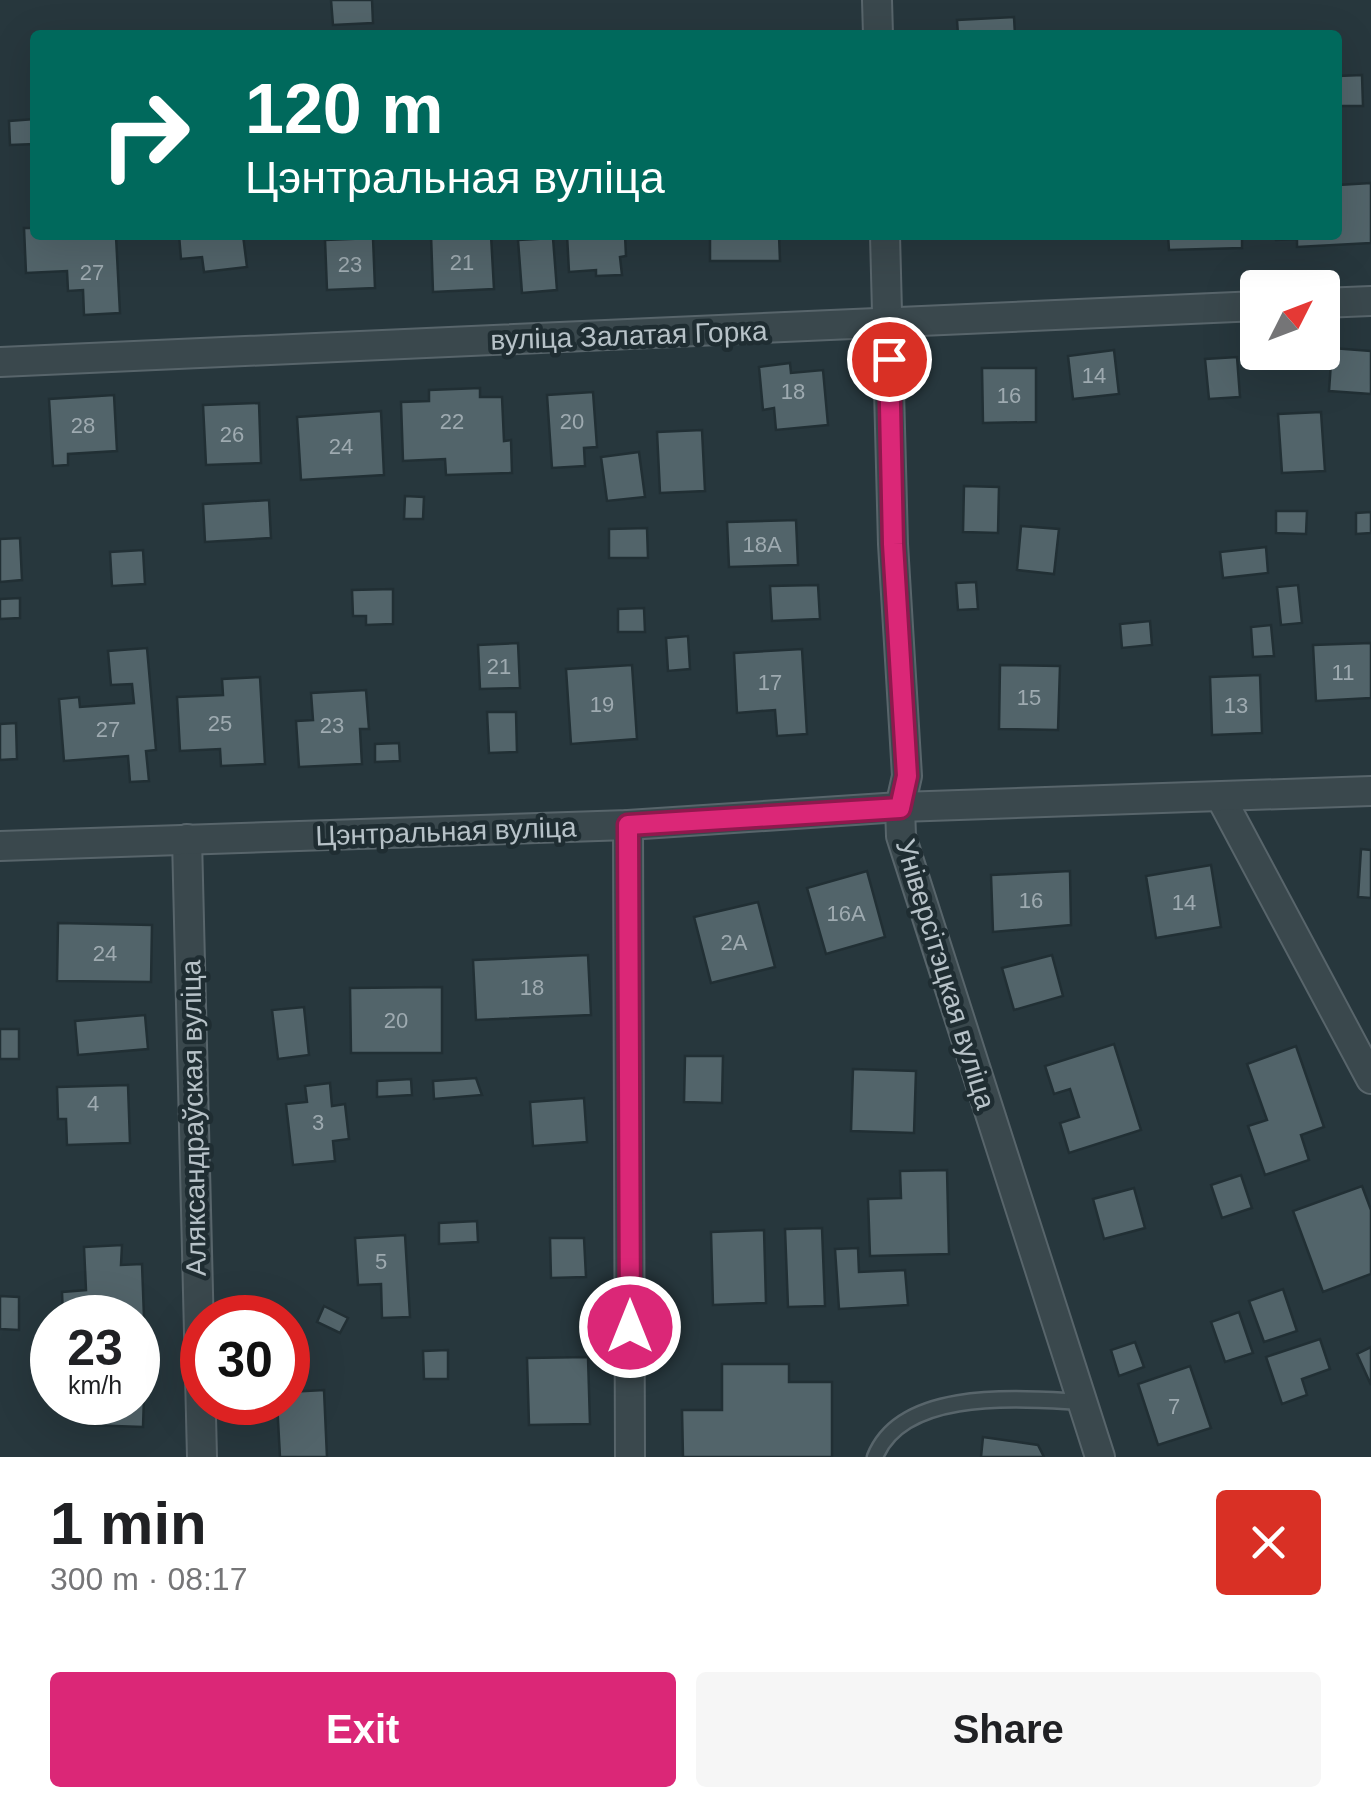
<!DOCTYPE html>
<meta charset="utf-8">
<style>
:root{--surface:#fff;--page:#f6f6f6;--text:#202124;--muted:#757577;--accent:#db2777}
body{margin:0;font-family:Arial,sans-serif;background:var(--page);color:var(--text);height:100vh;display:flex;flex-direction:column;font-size:38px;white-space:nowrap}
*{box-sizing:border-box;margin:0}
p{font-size:32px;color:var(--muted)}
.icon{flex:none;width:55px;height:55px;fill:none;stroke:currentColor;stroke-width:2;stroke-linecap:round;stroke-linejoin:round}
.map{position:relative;height:1457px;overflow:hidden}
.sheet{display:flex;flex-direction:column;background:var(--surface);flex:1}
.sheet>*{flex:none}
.top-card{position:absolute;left:30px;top:30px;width:1312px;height:210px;border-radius:10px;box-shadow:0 10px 40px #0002;background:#00695c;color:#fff;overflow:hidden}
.needle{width:65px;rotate:48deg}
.buttons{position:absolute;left:1240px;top:270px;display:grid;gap:20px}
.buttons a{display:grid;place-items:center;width:100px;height:100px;border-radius:10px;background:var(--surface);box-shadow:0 10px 40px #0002;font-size:50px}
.speed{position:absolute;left:30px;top:1295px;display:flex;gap:20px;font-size:50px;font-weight:700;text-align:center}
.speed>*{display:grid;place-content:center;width:130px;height:130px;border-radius:50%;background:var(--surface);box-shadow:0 10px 40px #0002;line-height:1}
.speed small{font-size:25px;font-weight:400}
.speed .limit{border:15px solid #d22;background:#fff;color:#111}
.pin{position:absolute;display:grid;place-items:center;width:85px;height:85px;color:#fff;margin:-42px;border:5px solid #fff;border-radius:50%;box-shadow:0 2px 10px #0007}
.me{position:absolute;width:110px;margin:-55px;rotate:0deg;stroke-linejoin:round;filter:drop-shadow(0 0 8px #0008)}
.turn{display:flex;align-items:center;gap:35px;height:210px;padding:0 50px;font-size:45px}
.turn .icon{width:130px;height:130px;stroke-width:2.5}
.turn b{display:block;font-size:70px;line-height:85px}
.round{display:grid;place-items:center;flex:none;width:105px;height:105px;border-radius:10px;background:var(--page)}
.head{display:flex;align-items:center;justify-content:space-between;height:170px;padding:0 50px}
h1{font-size:60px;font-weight:800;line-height:75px}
.action{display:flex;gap:20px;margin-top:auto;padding:20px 50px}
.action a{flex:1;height:115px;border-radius:10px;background:var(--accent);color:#fff;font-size:40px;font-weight:800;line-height:115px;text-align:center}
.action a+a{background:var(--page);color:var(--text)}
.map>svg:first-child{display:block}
.building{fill:#52646a;stroke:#212f34;stroke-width:2.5}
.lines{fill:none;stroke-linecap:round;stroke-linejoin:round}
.lane-casing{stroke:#58656b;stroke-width:19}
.street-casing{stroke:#58656b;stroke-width:32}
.lane{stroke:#3a484d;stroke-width:14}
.street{stroke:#3a484d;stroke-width:28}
.route-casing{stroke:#8e194d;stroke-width:25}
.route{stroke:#db2777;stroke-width:18}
.labels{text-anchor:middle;stroke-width:9;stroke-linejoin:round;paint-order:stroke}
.number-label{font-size:22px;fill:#9eaab0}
.street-label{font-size:28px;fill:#b7c2c8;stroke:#1f2d32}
</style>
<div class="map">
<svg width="1371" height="1457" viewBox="0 0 1371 1457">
<rect width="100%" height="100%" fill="#27373d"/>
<g class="building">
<polygon points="331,0 372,0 373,23 333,25"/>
<polygon points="1014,17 1015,35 958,35 957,20"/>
<polygon points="1362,75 1363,106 1338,106 1338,76"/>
<polygon points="35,119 35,144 10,145 9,121"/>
<polygon points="1371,183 1371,243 1297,247 1297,239 1276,240 1275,235 1338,235 1338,185"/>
<polygon points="24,228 35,228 35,235 124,235 116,236 120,313 84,315 83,290 68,291 67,271 26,273"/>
<polygon points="179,235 243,235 247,267 204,272 202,257 181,259"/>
<polygon points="431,235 491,235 494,289 433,292"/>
<polygon points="567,235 625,235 626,256 620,257 622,275 596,276 596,270 569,272"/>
<polygon points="710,235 779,235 780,261 710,261"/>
<polygon points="1168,235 1242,235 1242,248 1169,250"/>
<polygon points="373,238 375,288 327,290 325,240"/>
<polygon points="553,238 557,290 522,293 518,240"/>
<polygon points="1332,348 1371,351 1371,394 1329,391"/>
<polygon points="1114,350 1119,394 1073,399 1068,356"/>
<polygon points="1237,357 1240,397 1209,399 1205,359"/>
<polygon points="790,363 791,373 823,370 828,425 776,430 774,408 763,410 759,367"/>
<polygon points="982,368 1036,368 1036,422 983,423"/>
<polygon points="480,388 480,397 502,397 504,441 511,440 512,473 446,475 445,459 403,461 401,402 429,401 429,390"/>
<polygon points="593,392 597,447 584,448 585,466 552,468 547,395"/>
<polygon points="114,395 117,451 68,454 68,465 53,466 49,399"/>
<polygon points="259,403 261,463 206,465 203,405"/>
<polygon points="381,411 384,475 301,480 297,417"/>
<polygon points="1321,412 1325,471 1282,473 1278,414"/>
<polygon points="702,430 705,491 660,493 657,432"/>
<polygon points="639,452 645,497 607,501 601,457"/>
<polygon points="964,486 999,487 998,533 963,532"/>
<polygon points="405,496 424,497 423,519 404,519"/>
<polygon points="269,500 271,538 205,542 203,504"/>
<polygon points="1276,511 1307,511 1306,534 1276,533"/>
<polygon points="1371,512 1371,533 1356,534 1356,513"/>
<polygon points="796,520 798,565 729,567 727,522"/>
<polygon points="1021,526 1059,529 1054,574 1017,570"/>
<polygon points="647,528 648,558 609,558 609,529"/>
<polygon points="20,538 22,580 0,582 0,539"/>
<polygon points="1266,547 1268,573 1223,578 1220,552"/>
<polygon points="143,550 145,584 112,586 110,552"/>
<polygon points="976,582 978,609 958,610 956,583"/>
<polygon points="818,585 820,619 772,621 770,586"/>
<polygon points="1298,585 1302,623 1281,625 1277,587"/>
<polygon points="393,589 393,624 366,625 366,616 353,616 352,590"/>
<polygon points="20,598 20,618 0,619 0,599"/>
<polygon points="644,608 645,632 618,632 618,609"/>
<polygon points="1150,621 1152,645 1122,648 1120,624"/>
<polygon points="1271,625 1274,656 1253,657 1251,627"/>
<polygon points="688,636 690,669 668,671 666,638"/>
<polygon points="518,643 520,688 480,689 478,645"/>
<polygon points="1371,643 1371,698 1316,701 1313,645"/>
<polygon points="147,648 156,750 146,751 149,781 130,782 128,756 64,761 59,699 79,697 80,707 134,703 132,684 111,685 108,651"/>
<polygon points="802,649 807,734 777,736 775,710 737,713 734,653"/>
<polygon points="632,665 637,739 571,744 566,669"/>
<polygon points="1000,665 1060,666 1058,730 999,729"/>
<polygon points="1260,675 1262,733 1212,735 1210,677"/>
<polygon points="260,677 265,764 221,766 220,749 180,751 177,697 223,695 222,679"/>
<polygon points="366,690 369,729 360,729 362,764 299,767 296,721 313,720 311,693"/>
<polygon points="487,712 516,712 517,752 489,753"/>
<polygon points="16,723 17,759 0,760 0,724"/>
<polygon points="399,743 400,761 375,762 375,744"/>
<polygon points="1361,849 1371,850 1371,898 1358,897"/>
<polygon points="1211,865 1221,927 1156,938 1146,876"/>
<polygon points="867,871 885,937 826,954 807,888"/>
<polygon points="1070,871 1071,925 993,932 991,875"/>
<polygon points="758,902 775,967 711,983 694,917"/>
<polygon points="58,923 152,925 151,982 57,981"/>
<polygon points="588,955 591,1015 476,1020 473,960"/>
<polygon points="1052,955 1063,996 1014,1010 1002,968"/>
<polygon points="442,987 442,1053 351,1053 350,988"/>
<polygon points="304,1007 309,1055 278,1059 272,1010"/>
<polygon points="145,1015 148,1049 78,1055 75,1021"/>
<rect x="0" y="1029" width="19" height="30"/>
<polygon points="1114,1044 1141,1130 1069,1153 1060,1123 1079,1117 1070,1089 1054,1094 1045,1066"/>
<polygon points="1296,1046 1324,1127 1301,1135 1309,1160 1265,1175 1248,1126 1267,1120 1247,1064"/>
<polygon points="685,1056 723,1056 722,1103 684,1102"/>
<polygon points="853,1069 916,1071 914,1133 851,1131"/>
<polygon points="476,1078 482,1095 434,1099 433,1081"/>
<polygon points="411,1079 412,1095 377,1097 377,1081"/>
<polygon points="330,1083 332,1106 345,1104 349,1139 333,1141 335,1161 293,1165 286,1104 307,1102 305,1086"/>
<polygon points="128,1085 130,1143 67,1145 66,1119 58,1119 57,1087"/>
<polygon points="584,1098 587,1142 533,1146 530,1102"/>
<polygon points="947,1170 949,1254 870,1256 868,1199 901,1198 900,1171"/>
<polygon points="1241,1175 1252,1208 1222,1218 1211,1185"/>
<polygon points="1362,1186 1371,1210 1371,1274 1323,1292 1293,1211"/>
<polygon points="1134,1188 1145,1228 1104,1239 1093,1199"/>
<polygon points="477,1221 478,1242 439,1244 439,1223"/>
<polygon points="822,1228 825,1306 788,1307 785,1229"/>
<polygon points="764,1230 766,1303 713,1305 711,1232"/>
<polygon points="405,1235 410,1317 382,1318 381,1284 358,1285 355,1238"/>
<polygon points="550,1238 584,1238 586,1277 551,1278"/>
<polygon points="122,1245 121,1265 142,1264 144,1317 63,1318 62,1292 86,1290 84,1247"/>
<polygon points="858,1248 859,1272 905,1270 908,1305 839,1309 835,1249"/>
<polygon points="1283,1289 1297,1331 1264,1342 1249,1301"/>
<polygon points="0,1296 19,1297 19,1330 0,1329"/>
<polygon points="324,1306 348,1318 340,1333 317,1322"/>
<polygon points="1239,1312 1253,1353 1225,1362 1211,1322"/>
<polygon points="1320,1339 1330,1369 1302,1379 1307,1395 1282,1404 1266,1357"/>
<polygon points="1135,1342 1144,1367 1119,1376 1111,1350"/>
<polygon points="1371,1347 1371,1385 1357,1354"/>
<polygon points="448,1350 448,1379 424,1379 423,1351"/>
<polygon points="588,1357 590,1424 529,1425 527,1358"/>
<polygon points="722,1364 789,1364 789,1382 832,1382 832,1457 683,1457 682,1410 722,1410"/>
<polygon points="1190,1366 1211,1428 1158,1445 1138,1384"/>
<polygon points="138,1367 145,1367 143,1427 86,1425 86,1402 138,1402"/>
<polygon points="324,1390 327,1457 280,1457 277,1402 288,1402 288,1392"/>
<polygon points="983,1437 1038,1445 1044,1457 981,1457"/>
</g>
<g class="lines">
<defs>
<path id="lane" d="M875,1457C903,1387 1022,1399 1083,1402"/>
<g id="street">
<polyline points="877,0 878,35"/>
<polyline points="885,235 893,544 907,776 900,807 901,836 1100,1457"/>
<polyline points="1322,303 1371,301"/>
<polyline points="0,362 1258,306"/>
<polyline points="1221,798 1371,1079"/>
<polyline points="628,825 630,1457"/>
<polyline points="187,839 202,1457"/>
<polyline points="0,846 628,825 900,807 1371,791"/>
</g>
</defs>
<use href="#lane" class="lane-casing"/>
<use href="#street" class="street-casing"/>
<use href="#lane" class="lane"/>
<use href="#street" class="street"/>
</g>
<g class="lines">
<defs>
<polyline id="route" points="630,1327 628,825 900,808 907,776 893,544 889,359"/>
</defs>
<use href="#route" class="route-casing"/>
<use href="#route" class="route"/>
</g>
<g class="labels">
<g class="number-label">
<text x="462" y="270">21</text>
<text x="350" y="272">23</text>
<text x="92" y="280">27</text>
<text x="1094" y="383">14</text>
<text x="793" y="399">18</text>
<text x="1009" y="403">16</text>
<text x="452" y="429">22</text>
<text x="572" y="429">20</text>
<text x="83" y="433">28</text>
<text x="232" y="442">26</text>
<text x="341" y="454">24</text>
<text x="762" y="552">18А</text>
<text x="499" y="674">21</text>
<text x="1343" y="680">11</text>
<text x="770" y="690">17</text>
<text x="1029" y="705">15</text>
<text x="602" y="712">19</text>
<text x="1236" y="713">13</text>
<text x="220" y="731">25</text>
<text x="332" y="733">23</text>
<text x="108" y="737">27</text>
<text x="1031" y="908">16</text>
<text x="1184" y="910">14</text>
<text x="846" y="921">16А</text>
<text x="734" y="950">2А</text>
<text x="105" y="961">24</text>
<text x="532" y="995">18</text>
<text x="396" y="1028">20</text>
<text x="93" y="1111">4</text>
<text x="318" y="1130">3</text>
<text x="381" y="1269">5</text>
<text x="1174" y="1414">7</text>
</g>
<g class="street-label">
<text transform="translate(629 335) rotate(-2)" y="10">вуліца Залатая Горка</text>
<text transform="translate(446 831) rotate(-2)" y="10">Цэнтральная вуліца</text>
<text transform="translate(946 974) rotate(73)" y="10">Універсітэцкая вуліца</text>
<text transform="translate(193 1118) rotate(-91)" y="10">Аляксандраўская вуліца</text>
</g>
</g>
</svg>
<div class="buttons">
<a><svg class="needle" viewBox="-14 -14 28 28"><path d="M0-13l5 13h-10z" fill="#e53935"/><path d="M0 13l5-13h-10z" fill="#757577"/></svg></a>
</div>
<div class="speed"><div>23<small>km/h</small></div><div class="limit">30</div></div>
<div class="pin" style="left:889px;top:359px;background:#d93025"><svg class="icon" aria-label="arrive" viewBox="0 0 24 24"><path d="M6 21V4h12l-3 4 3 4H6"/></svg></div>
<svg class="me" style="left:630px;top:1327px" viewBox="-20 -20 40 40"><circle r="17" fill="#db2777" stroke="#fff" stroke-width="3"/><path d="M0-11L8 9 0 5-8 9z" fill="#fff"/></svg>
<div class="top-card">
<div class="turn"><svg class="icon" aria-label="right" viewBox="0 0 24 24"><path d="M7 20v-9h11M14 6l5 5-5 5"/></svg><div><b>120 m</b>Цэнтральная вуліца</div></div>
</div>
</div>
<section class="sheet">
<div class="head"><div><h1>1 min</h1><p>300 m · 08:17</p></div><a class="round" style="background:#d93025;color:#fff"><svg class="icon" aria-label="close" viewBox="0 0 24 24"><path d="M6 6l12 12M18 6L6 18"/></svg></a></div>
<div class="action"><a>Exit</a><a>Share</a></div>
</section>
